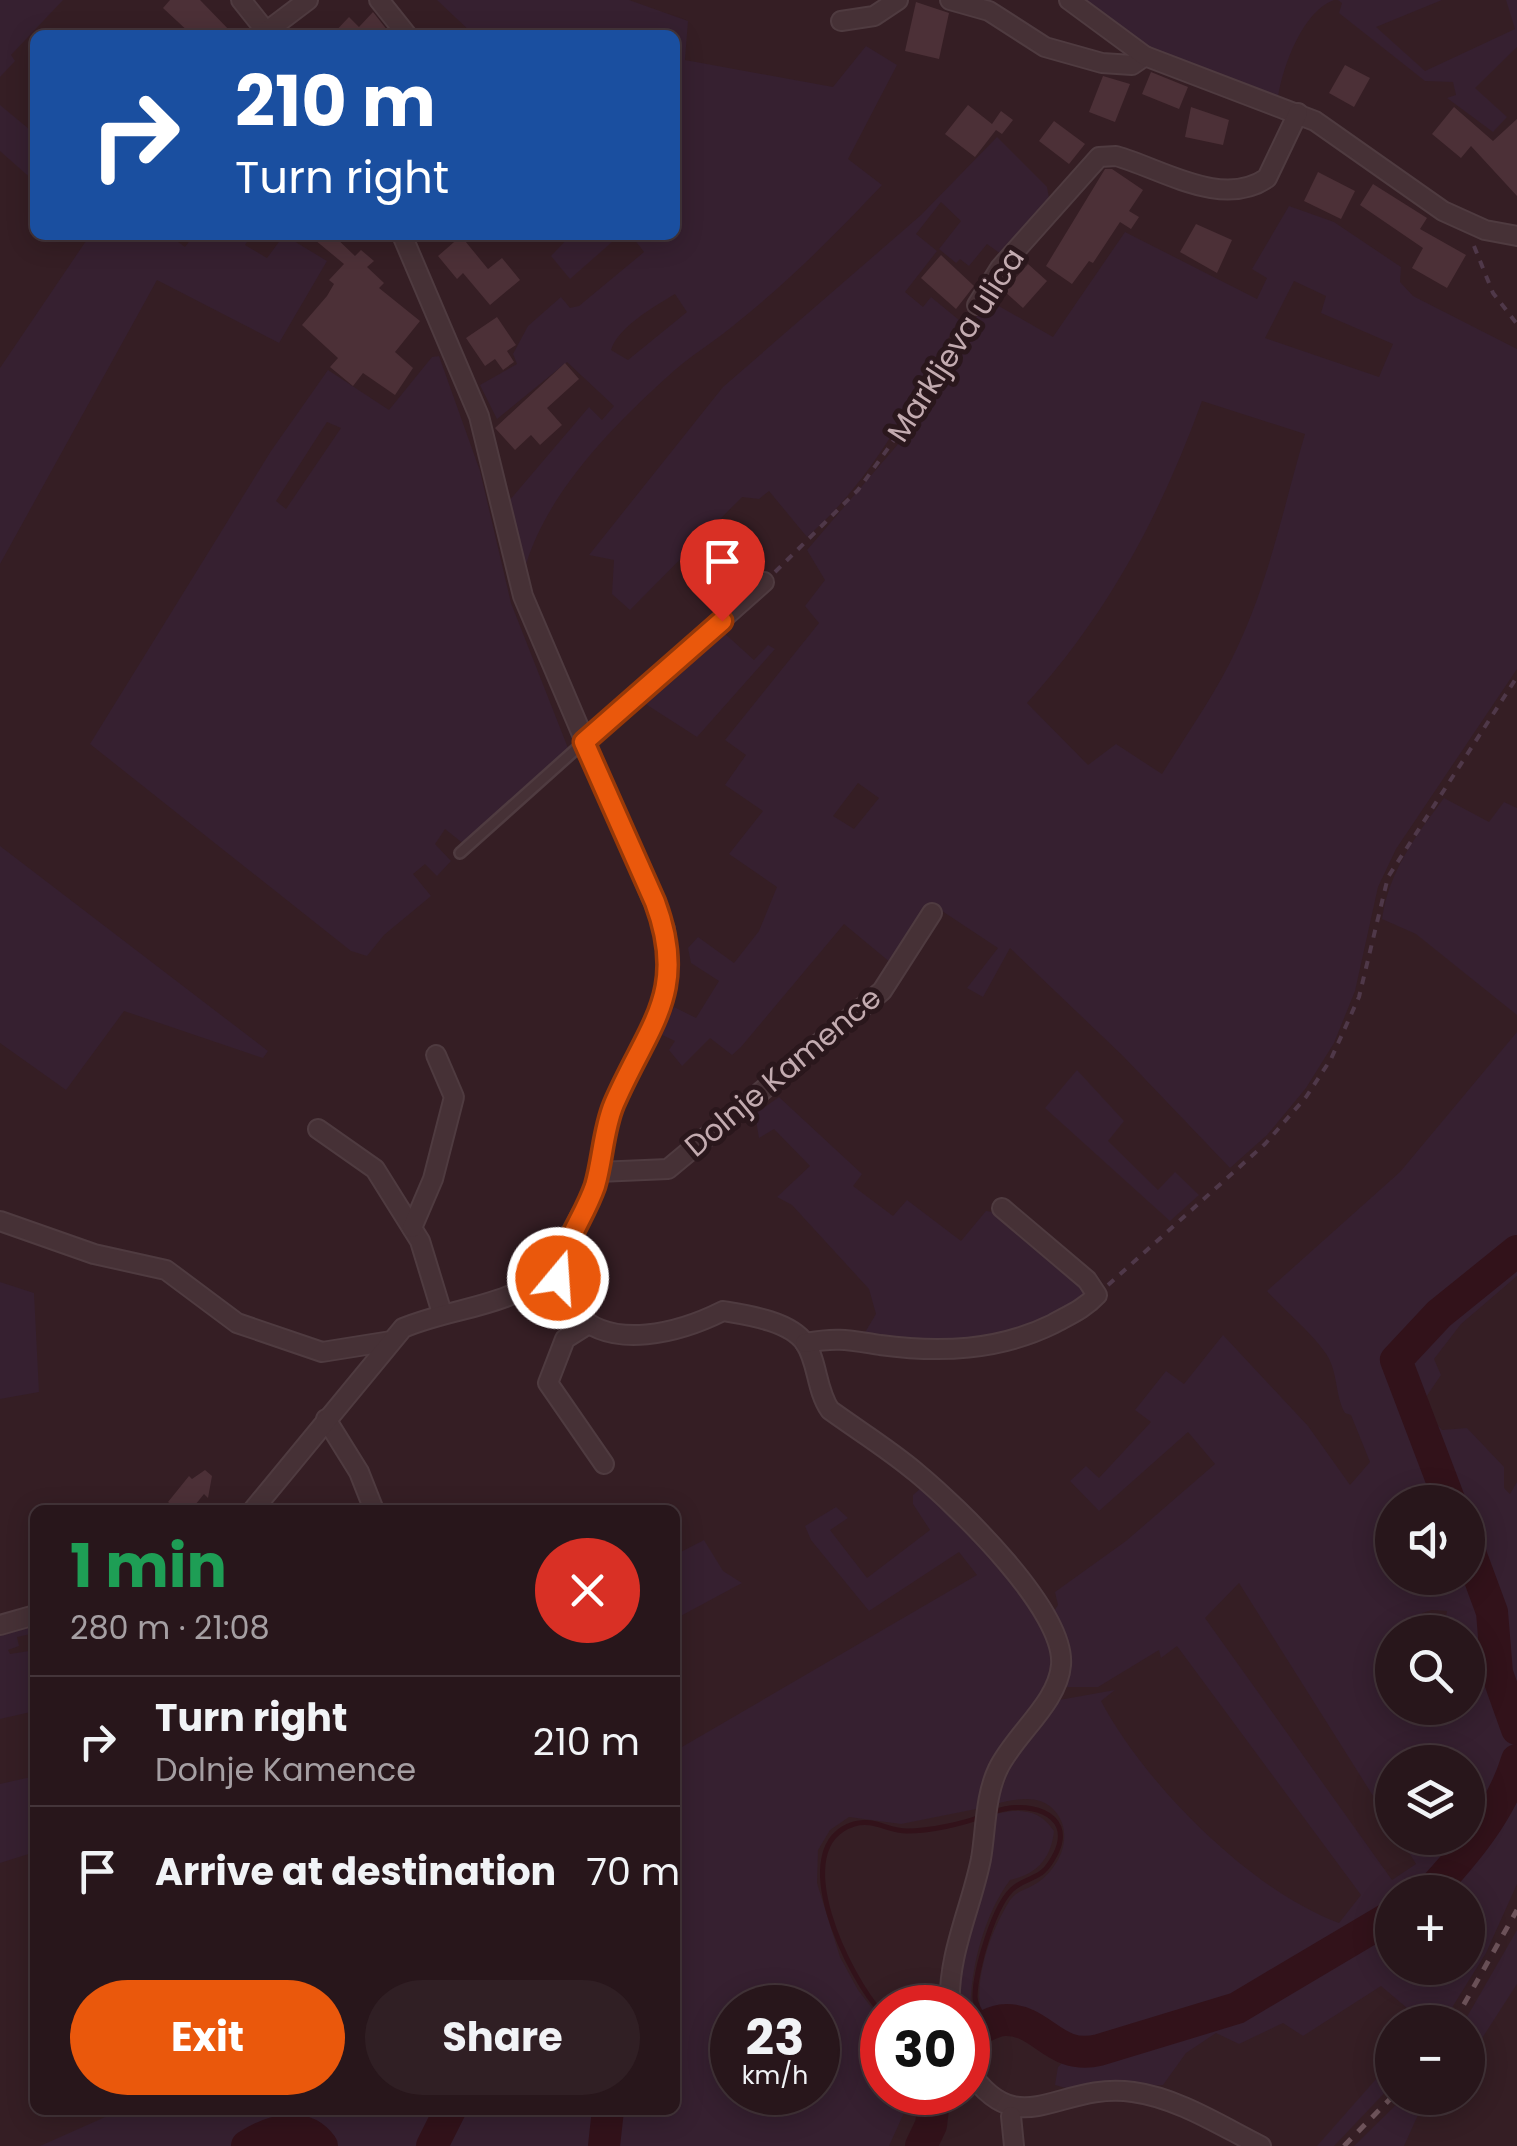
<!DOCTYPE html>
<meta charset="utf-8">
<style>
:root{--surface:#28161b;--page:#301f24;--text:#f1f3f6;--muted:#a59fa3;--line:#44353a;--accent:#ea580c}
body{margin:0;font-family:Poppins,sans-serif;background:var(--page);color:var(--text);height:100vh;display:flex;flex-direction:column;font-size:38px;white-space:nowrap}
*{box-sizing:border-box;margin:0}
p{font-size:32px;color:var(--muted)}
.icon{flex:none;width:55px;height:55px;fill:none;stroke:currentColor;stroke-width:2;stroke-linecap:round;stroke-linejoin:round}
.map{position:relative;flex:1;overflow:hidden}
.drawer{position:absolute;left:30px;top:1505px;width:650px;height:610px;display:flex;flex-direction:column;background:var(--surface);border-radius:15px;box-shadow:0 5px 25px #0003,0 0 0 2px var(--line)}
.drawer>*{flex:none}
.guide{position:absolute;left:30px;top:30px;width:650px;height:210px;border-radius:15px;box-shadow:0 5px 25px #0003,0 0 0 2px var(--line);background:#1a4fa0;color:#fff;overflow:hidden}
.controls{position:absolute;left:1375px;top:1485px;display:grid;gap:20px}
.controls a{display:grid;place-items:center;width:110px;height:110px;border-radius:50%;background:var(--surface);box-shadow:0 5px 25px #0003,0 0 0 2px var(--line);font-size:50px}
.speed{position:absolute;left:710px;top:1985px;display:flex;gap:20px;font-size:50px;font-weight:700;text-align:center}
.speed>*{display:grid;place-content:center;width:130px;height:130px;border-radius:50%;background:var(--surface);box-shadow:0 5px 25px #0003,0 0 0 2px var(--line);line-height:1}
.speed small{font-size:25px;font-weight:400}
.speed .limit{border:15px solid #d22;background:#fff;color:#111}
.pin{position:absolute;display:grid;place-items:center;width:85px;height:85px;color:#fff;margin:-102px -42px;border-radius:50% 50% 50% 0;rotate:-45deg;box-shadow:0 0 10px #0007}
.pin .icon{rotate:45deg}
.me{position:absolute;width:110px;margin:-55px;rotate:18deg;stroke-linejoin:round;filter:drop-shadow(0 0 8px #0008)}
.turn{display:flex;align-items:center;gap:35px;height:210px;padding:0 40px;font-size:45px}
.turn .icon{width:130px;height:130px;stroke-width:2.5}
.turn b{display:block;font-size:70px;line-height:85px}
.round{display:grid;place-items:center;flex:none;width:105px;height:105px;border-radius:52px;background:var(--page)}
.head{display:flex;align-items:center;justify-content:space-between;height:170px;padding:0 40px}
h1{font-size:60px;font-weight:700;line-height:75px;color:#1e9e55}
.cta{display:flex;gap:20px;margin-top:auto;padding:20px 40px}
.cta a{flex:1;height:115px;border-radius:60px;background:var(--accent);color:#fff;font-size:40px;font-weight:700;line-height:115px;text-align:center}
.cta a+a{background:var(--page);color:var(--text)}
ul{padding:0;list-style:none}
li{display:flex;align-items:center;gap:30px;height:130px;padding:0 40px;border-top:2px solid var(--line)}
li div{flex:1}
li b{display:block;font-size:38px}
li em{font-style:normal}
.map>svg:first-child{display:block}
.green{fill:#362030;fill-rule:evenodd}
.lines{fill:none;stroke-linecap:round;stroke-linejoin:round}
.stream{stroke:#32121a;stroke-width:5}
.river{stroke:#32121a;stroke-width:32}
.building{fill:#4c3037}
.service-casing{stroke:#4f3b40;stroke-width:14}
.minor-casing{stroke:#4f3b40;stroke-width:22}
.path{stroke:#4f3849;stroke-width:4;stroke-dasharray:8 8;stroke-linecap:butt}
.service{stroke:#463136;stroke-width:9}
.minor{stroke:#463136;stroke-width:18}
.rail{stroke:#6d535a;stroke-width:5;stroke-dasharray:10 10;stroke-linecap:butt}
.route-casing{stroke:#983908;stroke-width:25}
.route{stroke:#ea580c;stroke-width:18}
.labels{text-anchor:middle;stroke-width:10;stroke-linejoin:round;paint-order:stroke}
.street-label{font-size:30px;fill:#c3abb0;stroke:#2a171c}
</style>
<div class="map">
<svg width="1517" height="2146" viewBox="0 0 1517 2146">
<rect width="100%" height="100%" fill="#351e24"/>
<g class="green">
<polygon points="0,0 63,0 11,55 15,61 0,77"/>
<path d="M437,0H629L688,21L685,60L833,87L866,46L897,65L848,159L882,185C837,233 791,279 739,321C716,341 689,356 667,377C610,429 545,495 524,571L509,501L589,407L602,420L614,406L567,362L497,419L480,385L517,364L513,354L528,326L561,297L570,308L579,306L644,252L631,235H675V35H618L609,30L607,35H474ZM675,294L687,312L628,360L611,350C618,327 655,306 675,294Z"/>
<path d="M1081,0H1334C1303,11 1283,65 1278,97L1158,53Z"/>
<polygon points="1338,0 1442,0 1376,27 1425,71 1515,29 1506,0 1517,0 1517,47 1475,88 1507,117 1493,132 1447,98 1456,95 1453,82 1425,81 1339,13 1342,3"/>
<polygon points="0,105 35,134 35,182 0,151"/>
<path d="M997,137L1047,187L1050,203L1001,254L987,244L969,266L960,259L956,263L939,249L961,221L941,202L916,234L937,251L905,292L923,307L931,297L959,320C913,398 876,477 807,537L769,491L759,499L742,497L630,610L612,594L614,560L589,555L723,387L921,215Z"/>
<path d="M1289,206L1334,222L1401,267L1400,282L1413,296L1517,349V669L1396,849L1378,887L1355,991L1334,1043L1306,1088L1267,1135L1230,1168L1123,1056L1010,948L983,997L967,988L998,948L933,905L891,963L844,924L741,1047L732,1055L710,1038L682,1066L669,1050L675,1041L660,1034L674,1007L696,1018L719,981L691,963L688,948L698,937L734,963L759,931L777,887L729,854L763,811L725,785L746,755L725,740L819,623L805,606L825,580L807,550L899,443L965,330L990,301L1053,337L1125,232L1257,299L1267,278L1252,269ZM1294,281L1326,296L1321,313L1393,344L1379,377L1265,338ZM1202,401L1305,434C1284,505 1269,581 1237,648C1217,692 1188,732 1162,774L1116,744L1088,765L1027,703C1108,614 1161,514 1202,401ZM858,783L879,798L854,829L833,816Z"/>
<polygon points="90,235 169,235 185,247 194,235 251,235 245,245 267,258 284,235 327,261 279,343 157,280 0,564 0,368"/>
<polygon points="571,235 620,235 570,279 551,256"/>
<path d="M439,356L480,471L511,603L568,748L465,845L445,829L435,844L451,861L437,876L425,864L413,874L431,896L384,935L367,956L351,951L90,744L271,451L328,370L389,410L432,357ZM327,422L341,428L286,509L276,501Z"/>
<polygon points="722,631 754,660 768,645 775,649 697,737 644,703"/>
<path d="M1444,798L1489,822L1504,802L1517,808V1015L1416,934L1382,919C1389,871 1415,837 1444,798Z"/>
<polygon points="0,846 268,1051 263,1058 124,1011 66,1090 0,1043"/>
<path d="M1517,1032V1276L1461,1324L1434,1359L1441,1375L1420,1406L1442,1430L1467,1428L1504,1467V1488L1510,1494L1517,1482V1884L1486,1953L1443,2022H1418L1420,2019L1381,1986L1303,2036L1283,2023L1239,2044L1216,2033L1186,2053L1163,2085L1080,2092L1055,2085L1058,2067L1069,2056C1063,2029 1034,2003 1003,2007C992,2009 991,2014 980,2009C976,1974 990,1934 1007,1905C1015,1890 1025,1891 1037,1883C1061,1867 1075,1833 1054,1810C1039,1794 1015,1799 996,1804L1015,1755L1059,1700L1115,1690L1101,1701C1144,1783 1251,1891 1339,1923L1361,1895L1177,1646L1161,1658L1159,1650L1098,1687H1066L1068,1668L1051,1616L1058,1605L1055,1592L1126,1541L1215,1464L1188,1432L1099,1511L1070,1481L1086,1466L1099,1478L1151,1422L1135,1410L1166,1371L1184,1384L1223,1335L1308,1426L1350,1485L1370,1462L1351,1415L1345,1413C1334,1394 1339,1370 1324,1351C1309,1330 1285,1311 1267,1291L1400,1172ZM1392,1502H1468V1578H1392ZM1239,1583L1392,1826V1762H1468V1838H1400L1416,1864L1392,1880L1205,1618ZM1432,1610L1447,1611L1444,1632H1468V1708H1392V1632H1428L1422,1613ZM1392,1892H1468V1968H1392Z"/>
<polygon points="1077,1070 1124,1121 1108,1141 1158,1190 1175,1172 1199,1195 1170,1221 1045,1108"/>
<polygon points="779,1097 862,1174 853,1186 893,1216 907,1200 961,1241 986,1211 998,1213 1084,1286 1086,1301 986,1344 884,1340 864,1334 876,1314 869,1289 792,1205 777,1197 810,1166 774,1129 759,1138 755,1114"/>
<polygon points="0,1282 34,1293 39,1392 0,1399"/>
<path d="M920,1489C956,1521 1062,1620 1051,1673C1044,1702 1013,1723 999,1749C991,1767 987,1789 981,1808L901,1824L849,1817L830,1830L818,1850L817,1883L840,1957L858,1990L882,2021V2092L913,2093L889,2146H611L617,2110H675V1751L977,1575L959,1552L869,1611L811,1540L805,1526L836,1507L848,1518L830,1530L867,1578L930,1530L913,1504V1495ZM732,2008H818V2092H732Z"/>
<polygon points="704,1540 723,1571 742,1583 675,1619 675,1555"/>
<polygon points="35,1625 35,1633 17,1637 19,1646 8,1650 10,1654 35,1650 35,1711 0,1719 0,1634"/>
<polygon points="35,1776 35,1852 0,1863 0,1784"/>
<path d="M1012,1811C1032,1811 1042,1814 1054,1831C1051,1859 1037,1874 1010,1880C983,1916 968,1976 971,2020L968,2022V2008H952L994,1814Z"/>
<polygon points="1517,1930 1517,1984 1468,2060 1468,2022 1464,2022"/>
<polygon points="1392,2061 1392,2085 1334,2146 1317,2146"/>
<polygon points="1403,2098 1432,2098 1422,2106 1404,2146 1354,2146"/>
<path d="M121,2110H442L438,2128L424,2146H330L315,2130C286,2125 261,2125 237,2146H40Z"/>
<polygon points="458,2110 602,2110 595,2146 443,2146"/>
</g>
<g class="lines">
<g class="stream">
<path d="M882,2013C850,1980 783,1846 854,1824C873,1818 888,1831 907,1831C930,1831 962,1824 983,1816"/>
<path d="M988,2024C983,2016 975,2006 975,1997C975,1972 994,1902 1015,1887C1033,1874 1042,1881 1056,1853C1076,1811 1023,1800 994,1812"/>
</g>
<g class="river">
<polyline points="1450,1502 1396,1360 1439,1314 1517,1251"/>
<polyline points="1468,1547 1492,1612 1497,1673 1517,1729"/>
<path d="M1430,1892C1466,1853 1501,1812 1517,1760"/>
<path d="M968,2032C981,2031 991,2020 1005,2020C1043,2019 1054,2061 1099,2050L1237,2008L1392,1916"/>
<path d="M247,2146C270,2131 303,2120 322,2146"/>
<polyline points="432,2146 450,2110"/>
<polyline points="604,2146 608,2110"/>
<polyline points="921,2146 931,2125 935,2092"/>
</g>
</g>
<g class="building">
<polygon points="170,0 200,0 234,35 192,35 163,8"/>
<polygon points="916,2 949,13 939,59 905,51"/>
<polygon points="373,12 391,35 332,35 349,17 359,27"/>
<polygon points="1345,65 1370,78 1354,107 1329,93"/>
<polygon points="1151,72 1188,87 1179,109 1142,94"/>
<polygon points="1103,76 1130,84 1115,122 1089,112"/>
<polygon points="968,105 992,124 1001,111 1013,120 1002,134 996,130 975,157 945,134"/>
<polygon points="1191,107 1229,120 1223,145 1185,137"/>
<polygon points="1454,107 1493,141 1517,119 1517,196 1471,146 1461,158 1432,134"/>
<polygon points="1054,121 1085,144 1069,164 1039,141"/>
<polygon points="1105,169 1112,169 1143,190 1129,211 1139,217 1131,229 1120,222 1093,263 1089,261 1072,284 1046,266"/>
<polygon points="1318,172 1355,191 1341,219 1304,201"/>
<polygon points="1373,184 1427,218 1420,229 1466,255 1447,288 1412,268 1423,248 1360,205"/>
<polygon points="1196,224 1232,240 1217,273 1180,252"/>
<polygon points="309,235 333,235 355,256 361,250 374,261 367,267 384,283 379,288 420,321 395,352 413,368 395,395 363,373 353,386 330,367 338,358 302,325 327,296 334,284 329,280 344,264"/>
<polygon points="461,236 488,269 502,258 520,280 490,305 463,273 457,279 438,256"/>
<polygon points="941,255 974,286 956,309 921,278"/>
<polygon points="1028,264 1047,281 1023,308 1004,291"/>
<polygon points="497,317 516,345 507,351 514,362 503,370 495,359 485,366 466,338"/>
<polygon points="565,363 579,379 547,408 562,425 540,445 531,435 515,450 495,428"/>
<polygon points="205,1470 212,1476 208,1498 204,1494 191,1510 178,1510 168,1502 189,1476 192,1479"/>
</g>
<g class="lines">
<defs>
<polyline id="service" points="460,853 584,742"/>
<g id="minor">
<polyline points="241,0 269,35"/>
<polyline points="379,0 407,35"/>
<polyline points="950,0 989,11 1045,47 1102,63 1132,65 1145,56"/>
<polyline points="1069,0 1145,56 1315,121 1443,211 1485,230 1517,236"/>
<polyline points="841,21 874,16 898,0"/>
<polyline points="267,31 308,0"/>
<path d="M402,235L479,416L523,596L665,929C676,1015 641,1034 613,1107C603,1133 603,1162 594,1188C584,1216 555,1248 558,1279C560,1292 567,1303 575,1312C611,1352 681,1332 723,1311C747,1315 790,1321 805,1343C818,1362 816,1390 830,1410C859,1431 890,1450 917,1473C958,1507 1066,1611 1061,1665C1058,1703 1014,1735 998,1769C985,1796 986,1829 981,1859C971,1909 947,1955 950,2008"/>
<path d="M977,305L1000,268L1099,157L1116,156C1162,169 1222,209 1267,178L1298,113"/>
<polyline points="584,742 764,582"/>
<polyline points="318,1129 375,1169 420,1241 442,1313"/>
<polyline points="598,1172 668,1169 882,991 932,913"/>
<polyline points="0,1221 94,1254 166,1270 237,1323 322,1352 391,1341"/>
<polyline points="412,1228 433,1179 454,1097 436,1055"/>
<polyline points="587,1325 565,1339 548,1383 604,1464"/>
<path d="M805,1343C838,1337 848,1340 880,1345C940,1353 998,1351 1053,1324C1069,1315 1084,1309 1097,1295L1087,1280L1002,1208"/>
<polyline points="326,1419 359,1472 374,1510"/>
<path d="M253,1510L403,1328C461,1304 517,1309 560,1260"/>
<polyline points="0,1625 35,1615"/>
<path d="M968,2069C1019,2146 1059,2081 1133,2092C1178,2098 1221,2126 1261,2146"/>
<polyline points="1011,2116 1014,2146"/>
</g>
</defs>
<use href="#service" class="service-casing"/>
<use href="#minor" class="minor-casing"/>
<g class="path">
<polyline points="1474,246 1493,293 1517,324"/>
<polyline points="775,572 858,490 907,422 969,319"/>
<polyline points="1108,1285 1265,1144 1306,1097 1331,1059 1359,997 1388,877 1517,677"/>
</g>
<use href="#service" class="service"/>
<use href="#minor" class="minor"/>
<g class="rail">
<polyline points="1454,2022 1517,1910"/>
<polyline points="1344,2146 1392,2097"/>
</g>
</g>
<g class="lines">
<defs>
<path id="route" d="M558,1278C562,1244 584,1218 595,1186C603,1159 603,1130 614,1104C648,1025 689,993 655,902L584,742L722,621"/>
</defs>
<use href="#route" class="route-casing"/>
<use href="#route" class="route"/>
</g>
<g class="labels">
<g class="street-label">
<text transform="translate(956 345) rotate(-57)" y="10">Markljeva ulica</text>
<text transform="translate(783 1072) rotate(-40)" y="10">Dolnje Kamence</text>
</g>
</g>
</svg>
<div class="controls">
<a><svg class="icon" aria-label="sound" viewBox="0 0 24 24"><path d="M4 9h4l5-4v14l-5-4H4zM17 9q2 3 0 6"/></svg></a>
<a><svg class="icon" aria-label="search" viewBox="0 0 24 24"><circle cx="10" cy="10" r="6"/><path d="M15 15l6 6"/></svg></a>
<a><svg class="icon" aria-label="layers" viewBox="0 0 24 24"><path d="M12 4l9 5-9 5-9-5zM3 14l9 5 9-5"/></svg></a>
<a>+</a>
<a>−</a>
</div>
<div class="speed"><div>23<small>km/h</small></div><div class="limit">30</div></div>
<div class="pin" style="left:722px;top:621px;background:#d93025"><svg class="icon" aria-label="arrive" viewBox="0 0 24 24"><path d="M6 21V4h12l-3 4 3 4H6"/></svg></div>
<svg class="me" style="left:558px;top:1278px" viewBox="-20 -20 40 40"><circle r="17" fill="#ea580c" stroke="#fff" stroke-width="3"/><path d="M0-11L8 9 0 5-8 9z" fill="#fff"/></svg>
<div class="guide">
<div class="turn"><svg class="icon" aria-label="right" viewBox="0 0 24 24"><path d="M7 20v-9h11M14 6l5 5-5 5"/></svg><div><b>210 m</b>Turn right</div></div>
</div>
<section class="drawer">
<div class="head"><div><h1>1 min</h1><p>280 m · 21:08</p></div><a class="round" style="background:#d93025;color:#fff"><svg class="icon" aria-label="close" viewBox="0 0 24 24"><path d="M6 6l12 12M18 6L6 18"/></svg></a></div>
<ul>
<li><svg class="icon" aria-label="right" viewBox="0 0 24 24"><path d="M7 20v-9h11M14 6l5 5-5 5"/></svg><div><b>Turn right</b><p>Dolnje Kamence</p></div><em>210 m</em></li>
<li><svg class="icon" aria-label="arrive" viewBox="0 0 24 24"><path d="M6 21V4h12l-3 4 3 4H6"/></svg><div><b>Arrive at destination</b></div><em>70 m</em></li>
</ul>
<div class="cta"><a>Exit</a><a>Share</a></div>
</section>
</div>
